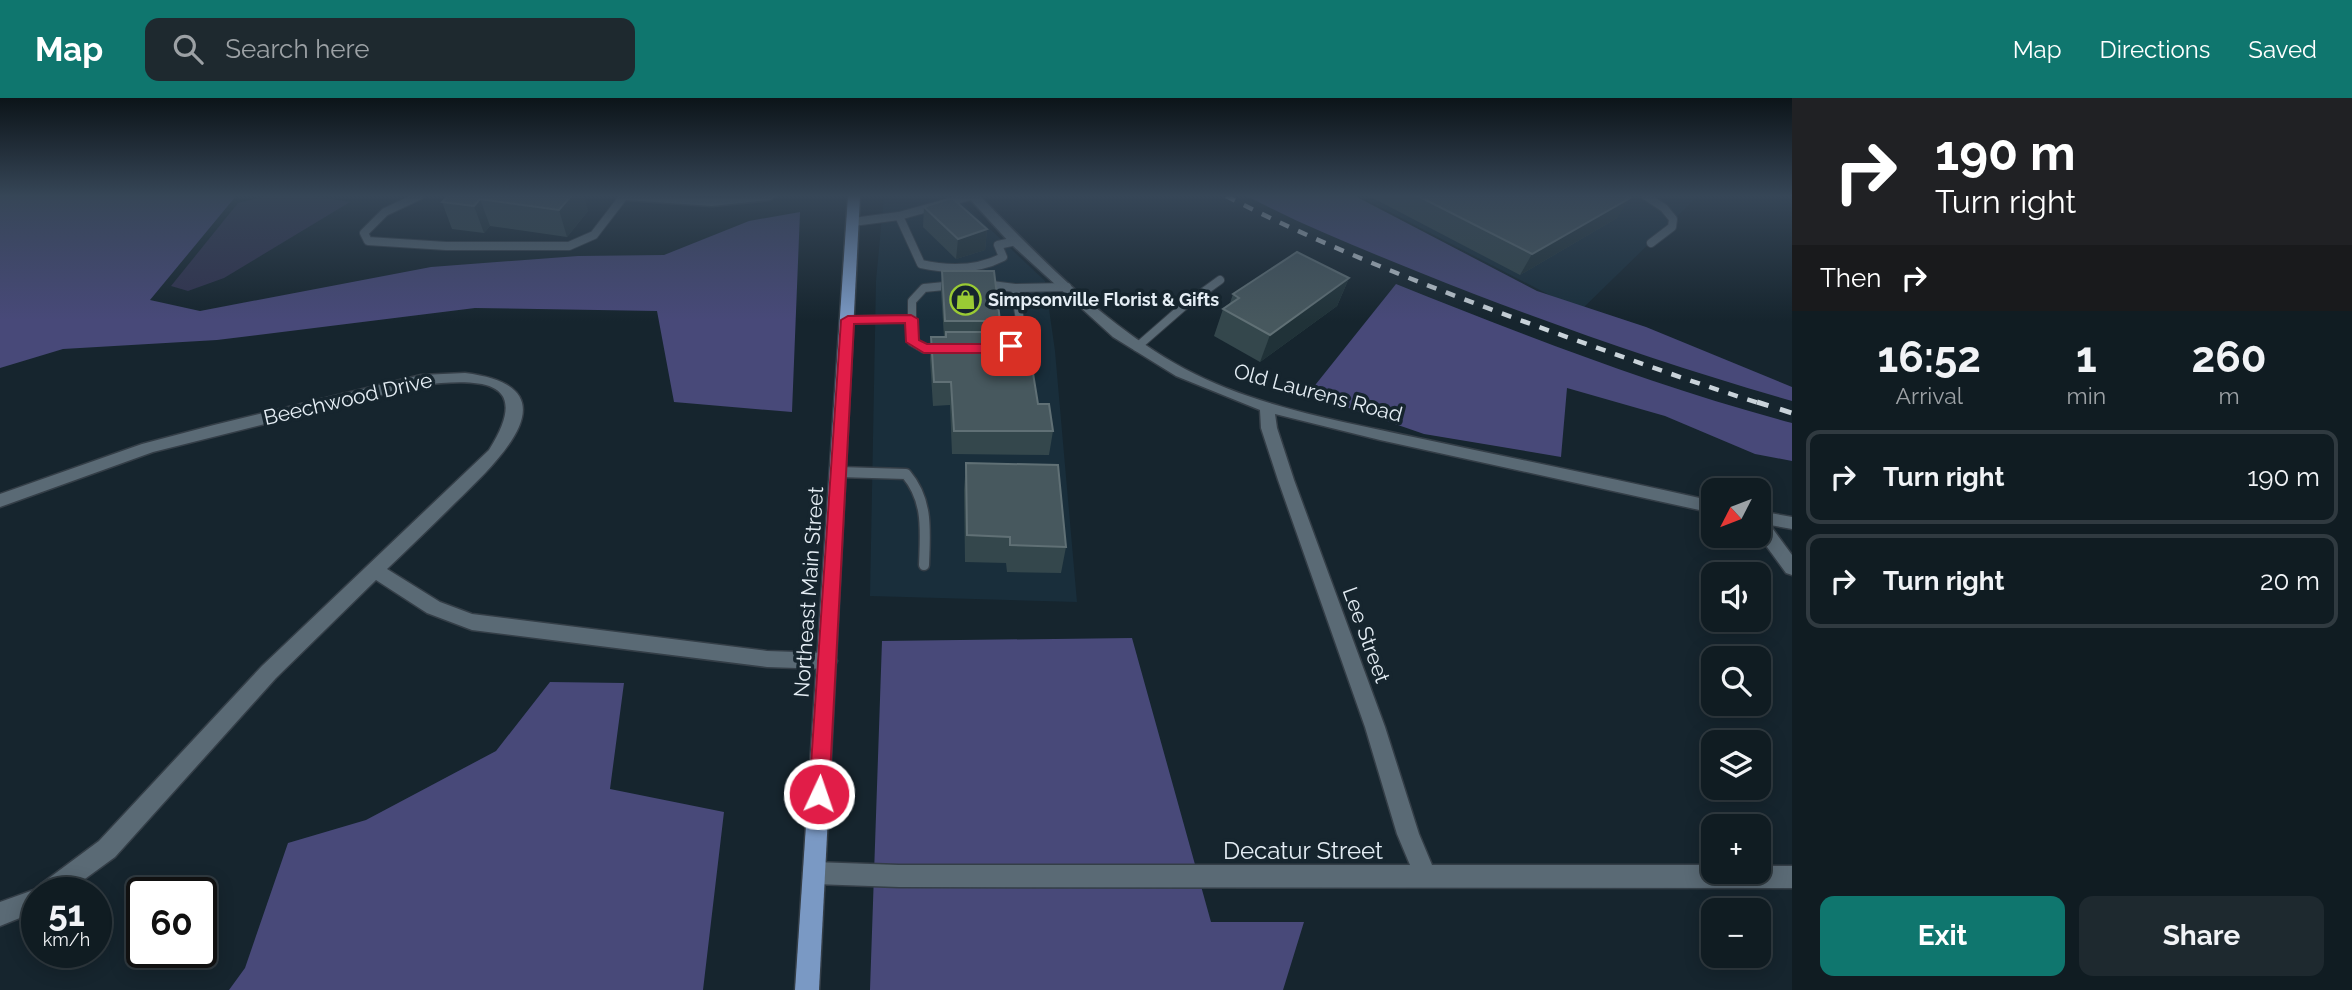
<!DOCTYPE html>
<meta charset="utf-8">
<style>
:root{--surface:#101c22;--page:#1e292f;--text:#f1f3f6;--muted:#9ca1a5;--line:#303a40;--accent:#0f766e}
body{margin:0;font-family:Raleway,sans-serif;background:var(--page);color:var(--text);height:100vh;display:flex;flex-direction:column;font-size:26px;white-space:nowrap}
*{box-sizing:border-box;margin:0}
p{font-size:23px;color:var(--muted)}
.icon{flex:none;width:38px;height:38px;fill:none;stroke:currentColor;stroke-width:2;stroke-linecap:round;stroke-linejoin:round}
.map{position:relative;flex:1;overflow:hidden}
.side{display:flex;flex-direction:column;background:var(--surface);width:560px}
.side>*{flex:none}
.hud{background:#202124;color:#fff;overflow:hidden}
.needle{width:46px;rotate:228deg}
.fabs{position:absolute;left:1701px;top:380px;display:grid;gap:14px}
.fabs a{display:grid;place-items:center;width:70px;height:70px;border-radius:14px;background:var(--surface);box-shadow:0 4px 18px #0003,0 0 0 2px var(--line);font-size:35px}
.speed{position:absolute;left:21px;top:779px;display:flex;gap:14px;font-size:35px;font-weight:700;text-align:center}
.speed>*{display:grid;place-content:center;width:91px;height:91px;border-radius:50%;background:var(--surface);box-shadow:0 4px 18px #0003,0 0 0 2px var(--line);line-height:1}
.speed small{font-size:18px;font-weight:400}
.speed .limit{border:4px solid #111;border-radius:10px;background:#fff;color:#111}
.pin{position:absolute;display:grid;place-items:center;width:60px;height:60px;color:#fff;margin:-30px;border-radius:14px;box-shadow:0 4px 10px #0006}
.me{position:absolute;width:77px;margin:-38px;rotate:3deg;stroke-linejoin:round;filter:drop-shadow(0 0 5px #0008)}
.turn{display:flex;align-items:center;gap:24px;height:147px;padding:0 28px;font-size:32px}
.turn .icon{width:91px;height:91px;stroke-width:2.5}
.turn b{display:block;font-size:49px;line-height:60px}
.then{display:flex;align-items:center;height:66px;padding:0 28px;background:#0003;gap:14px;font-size:26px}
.eta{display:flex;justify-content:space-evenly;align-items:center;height:119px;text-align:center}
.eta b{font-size:42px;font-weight:700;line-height:49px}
.primary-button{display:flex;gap:14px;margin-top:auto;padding:14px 28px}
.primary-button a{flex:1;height:80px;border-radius:14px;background:var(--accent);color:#fff;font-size:28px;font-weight:700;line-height:80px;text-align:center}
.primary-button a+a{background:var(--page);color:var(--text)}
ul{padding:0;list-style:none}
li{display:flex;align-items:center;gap:21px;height:94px;margin:0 14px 10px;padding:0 14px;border:4px solid var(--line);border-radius:14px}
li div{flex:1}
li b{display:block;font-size:26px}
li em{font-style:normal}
header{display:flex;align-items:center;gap:42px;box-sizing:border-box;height:98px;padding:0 35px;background:var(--accent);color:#fff}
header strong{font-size:33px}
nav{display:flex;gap:38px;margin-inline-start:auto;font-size:24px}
.search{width:490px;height:63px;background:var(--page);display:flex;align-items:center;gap:18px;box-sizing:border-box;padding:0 24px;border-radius:14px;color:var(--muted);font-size:26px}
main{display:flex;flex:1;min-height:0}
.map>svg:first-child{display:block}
.built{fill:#192e3b}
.green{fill:#31324f}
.forest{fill:#484979}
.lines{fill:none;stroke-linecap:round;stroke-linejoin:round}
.service-far1-casing{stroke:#343e47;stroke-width:10}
.service-casing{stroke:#343e47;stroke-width:13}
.minor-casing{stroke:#343e47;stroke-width:3}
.primary-casing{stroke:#343e47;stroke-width:3}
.service-far1{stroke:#5a6a75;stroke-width:8}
.service{stroke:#5a6a75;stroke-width:10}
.minor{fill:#5a6a75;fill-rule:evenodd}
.primary{fill:#7a99c4;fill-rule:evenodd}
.rail-far1{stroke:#c9d3da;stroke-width:4.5;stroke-dasharray:10 10;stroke-linecap:butt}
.rail{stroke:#c9d3da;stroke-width:5;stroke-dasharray:12 12;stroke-linecap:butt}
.wall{fill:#34474c}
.shaded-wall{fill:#203238}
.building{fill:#47585e;stroke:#607075;stroke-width:2}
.route{fill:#e11d48;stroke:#92132f;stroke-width:2}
.labels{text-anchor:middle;stroke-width:7;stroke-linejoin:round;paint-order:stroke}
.far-poi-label{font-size:18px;font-weight:bold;fill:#e4edf4;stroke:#16252e;text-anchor:start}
.street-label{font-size:21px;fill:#e4edf4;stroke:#16252e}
.near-street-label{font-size:24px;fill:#e4edf4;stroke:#16252e}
</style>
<header>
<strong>Map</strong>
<div class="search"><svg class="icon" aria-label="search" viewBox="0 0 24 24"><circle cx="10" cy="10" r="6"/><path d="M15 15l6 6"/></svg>Search here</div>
<nav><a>Map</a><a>Directions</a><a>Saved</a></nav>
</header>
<main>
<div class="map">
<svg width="1792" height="892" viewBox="0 0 1792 892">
<rect width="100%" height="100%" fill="#16252e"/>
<g class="built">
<polygon points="884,98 955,98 1045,183 1055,253 1077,504 870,498 876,183"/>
<polygon points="1359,98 1698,98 1580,213"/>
</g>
<polygon class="green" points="266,98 315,98 350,104 224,180 188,193 171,188 238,105"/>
<g class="forest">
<polygon points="0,98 236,98 150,202 200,213 431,169 578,158 664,157 749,123 800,114 792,314 674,304 657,213 475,210 217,242 63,251 0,270"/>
<path d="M1247,98H1355L1537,193L1646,229L1792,289V303C1666,267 1543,224 1421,175C1362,151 1303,128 1247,98Z"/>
<path d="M1396,186C1526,238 1657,289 1792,325V363L1755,356L1665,318L1567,290L1561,359L1424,336L1308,296Z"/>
<polygon points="1132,540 1211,824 1304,824 1283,892 870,892 882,543"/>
<polygon points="550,584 624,585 610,691 724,714 703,892 229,892 245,870 288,745 366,722 496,653"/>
</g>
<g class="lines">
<defs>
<g id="service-far1">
<polyline points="419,98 385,114 364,135 368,143 446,148 569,148 594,137 624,98"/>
<path d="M971,98L899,118L921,166C948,172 978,172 1003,159L998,147L1016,143"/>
<polyline points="1646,98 1664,110 1673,121 1672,129 1651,145"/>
<polyline points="853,124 899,118"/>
<polyline points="984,186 1015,190 1067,189"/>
<polyline points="1015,190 1022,236 1020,243 1015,246"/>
<polyline points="848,222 911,221"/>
<polyline points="1137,249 1184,208 1220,182"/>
<polyline points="941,251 924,251 912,244 912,203 924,190 955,187"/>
</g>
<path id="service" d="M839,374L906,376C929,403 925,434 924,467"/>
<g id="minor">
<polygon points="620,98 712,100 776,98 770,102 712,108 626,102"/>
<path d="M967,98H980C1042,162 1107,229 1185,271C1256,309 1341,323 1418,340C1517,361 1615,381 1713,403V415L1380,342L1275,316L1277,330L1294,382L1385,629L1419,736L1432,767H1713V774H1759V768H1792V790L899,789L814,786L806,783L803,775L806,767L814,764L899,767H1410L1397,736L1365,629L1278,382L1261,330L1260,312L1176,278L1113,239L1011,146Z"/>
<path d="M465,275C578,289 498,363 456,404C433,427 410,449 387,471L440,504L472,516L767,553L827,555L834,557L837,563L834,569L827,571L767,569L472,532L427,515L376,482L276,580L115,759L67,794H37V813L0,828V804L39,790L41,786L99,743L262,568L489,352C535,279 477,281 421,287L153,354L0,409V396L142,346L214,327L421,277Z"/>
<polygon points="1759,413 1792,419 1792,431 1770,427 1792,457 1792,477 1786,475 1759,438"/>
</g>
<polygon id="primary" points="848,98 860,98 819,892 795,892"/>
</defs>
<use href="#service-far1" class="service-far1-casing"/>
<use href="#service" class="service-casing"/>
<use href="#minor" class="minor-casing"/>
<use href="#primary" class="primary-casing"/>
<use href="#service-far1" class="service-far1"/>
<use href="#service" class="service"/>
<use href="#minor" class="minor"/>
<use href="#primary" class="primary"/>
<path class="rail-far1" d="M1226,98C1331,152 1440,193 1550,233C1621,258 1691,284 1762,306"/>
<polyline class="rail" points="1757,304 1792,315"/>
</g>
<g class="wall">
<polygon points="448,98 588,113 567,139 490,128 484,135 452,131 442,104"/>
<polygon points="1369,98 1626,98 1617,120 1520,177"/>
<polygon points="924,109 987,131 985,152 956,161 923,129"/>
<polygon points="942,173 1000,223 998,234 1053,333 1049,357 952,356 950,307 933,308 930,262 931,239 944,239 941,194"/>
<polygon points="1349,180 1337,208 1260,264 1214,238 1223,211 1230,205 1233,196"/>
<polygon points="966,365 1066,449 1061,475 1007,474 1006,465 965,464 964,392"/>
</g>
<g class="shaded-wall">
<polygon points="571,98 584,98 588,113 567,139 559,112"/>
<polygon points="1630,100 1617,120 1520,177 1532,156"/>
<polygon points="480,101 490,128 484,135 474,108"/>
<polygon points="987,131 985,152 956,161 958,141"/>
<polygon points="1349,180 1337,208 1260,264 1270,237"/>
</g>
<g class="building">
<polygon points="448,98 571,98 559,112 480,101 474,108 442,104"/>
<polygon points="1418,98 1626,98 1630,100 1532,156"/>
<polygon points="952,100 987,131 958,141 924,109"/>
<polygon points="1297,154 1349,180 1270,237 1223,211 1239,200 1233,196"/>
<polygon points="942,173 994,173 1000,223 945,223"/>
<polygon points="946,234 1001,234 1002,238 1027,238 1038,306 1049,306 1053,333 954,333 951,284 934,284 931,239 946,239"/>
<polygon points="966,365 1058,367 1066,449 1010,447 1010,439 967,437"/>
</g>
<linearGradient id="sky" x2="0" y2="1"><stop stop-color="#0c1419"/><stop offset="0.44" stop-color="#364657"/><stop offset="1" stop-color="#364657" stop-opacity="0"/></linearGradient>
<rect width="1792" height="223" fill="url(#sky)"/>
<polygon class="route" points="911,217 918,221 919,242 927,246 1001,246 1011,244 1018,248 1001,255 924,255 906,244 905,225 854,226 829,696 826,702 819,705 812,702 809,696 841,222 848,218"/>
<defs>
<symbol id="shop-ring" viewBox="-11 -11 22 22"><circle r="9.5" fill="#16252e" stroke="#9acb34" stroke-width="1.5"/><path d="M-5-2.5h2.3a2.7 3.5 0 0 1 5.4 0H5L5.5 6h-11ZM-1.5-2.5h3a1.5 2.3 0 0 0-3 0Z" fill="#9acb34"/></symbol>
</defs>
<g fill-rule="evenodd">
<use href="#shop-ring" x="948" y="184" width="35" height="35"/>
</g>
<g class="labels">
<g class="far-poi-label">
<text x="988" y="208">Simpsonville Florist &amp; Gifts</text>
</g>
<g class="street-label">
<text transform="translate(1318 295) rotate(15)" y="7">Old Laurens Road</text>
<text transform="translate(348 301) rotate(-13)" y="7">Beechwood Drive</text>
<text transform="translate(809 494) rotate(-86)" y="7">Northeast Main Street</text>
<text transform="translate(1366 537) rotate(70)" y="7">Lee Street</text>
</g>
<g class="near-street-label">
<text x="1303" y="761">Decatur Street</text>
</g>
</g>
</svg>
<div class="fabs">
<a><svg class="needle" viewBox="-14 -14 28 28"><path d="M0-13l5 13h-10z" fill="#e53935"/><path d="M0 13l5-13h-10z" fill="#9ca1a5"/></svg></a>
<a><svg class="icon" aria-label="sound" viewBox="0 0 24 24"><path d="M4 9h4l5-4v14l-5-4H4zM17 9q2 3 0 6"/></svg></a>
<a><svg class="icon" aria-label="search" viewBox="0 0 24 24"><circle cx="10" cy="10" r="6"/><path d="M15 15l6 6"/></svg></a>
<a><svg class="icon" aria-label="layers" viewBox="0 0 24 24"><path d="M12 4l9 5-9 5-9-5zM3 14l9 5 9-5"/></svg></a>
<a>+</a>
<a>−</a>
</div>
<div class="speed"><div>51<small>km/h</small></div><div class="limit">60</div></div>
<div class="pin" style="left:1011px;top:248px;background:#d93025"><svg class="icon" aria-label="arrive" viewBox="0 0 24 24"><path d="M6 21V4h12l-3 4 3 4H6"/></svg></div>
<svg class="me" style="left:819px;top:696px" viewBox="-20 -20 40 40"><circle r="17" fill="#e11d48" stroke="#fff" stroke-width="3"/><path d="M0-11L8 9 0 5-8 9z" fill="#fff"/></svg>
</div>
<section class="side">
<div class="hud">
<div class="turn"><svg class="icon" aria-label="right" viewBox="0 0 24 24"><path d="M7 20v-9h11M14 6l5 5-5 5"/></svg><div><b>190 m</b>Turn right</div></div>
<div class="then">Then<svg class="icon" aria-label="right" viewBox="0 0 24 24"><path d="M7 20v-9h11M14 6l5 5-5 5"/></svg></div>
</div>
<div class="eta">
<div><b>16:52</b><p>Arrival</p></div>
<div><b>1</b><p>min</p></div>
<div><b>260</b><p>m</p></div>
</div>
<ul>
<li><svg class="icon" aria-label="right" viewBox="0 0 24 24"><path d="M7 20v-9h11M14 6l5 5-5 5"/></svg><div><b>Turn right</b></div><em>190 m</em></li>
<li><svg class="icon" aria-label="right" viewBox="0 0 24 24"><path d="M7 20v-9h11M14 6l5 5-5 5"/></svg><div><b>Turn right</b></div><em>20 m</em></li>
</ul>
<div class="primary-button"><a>Exit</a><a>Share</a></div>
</section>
</main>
